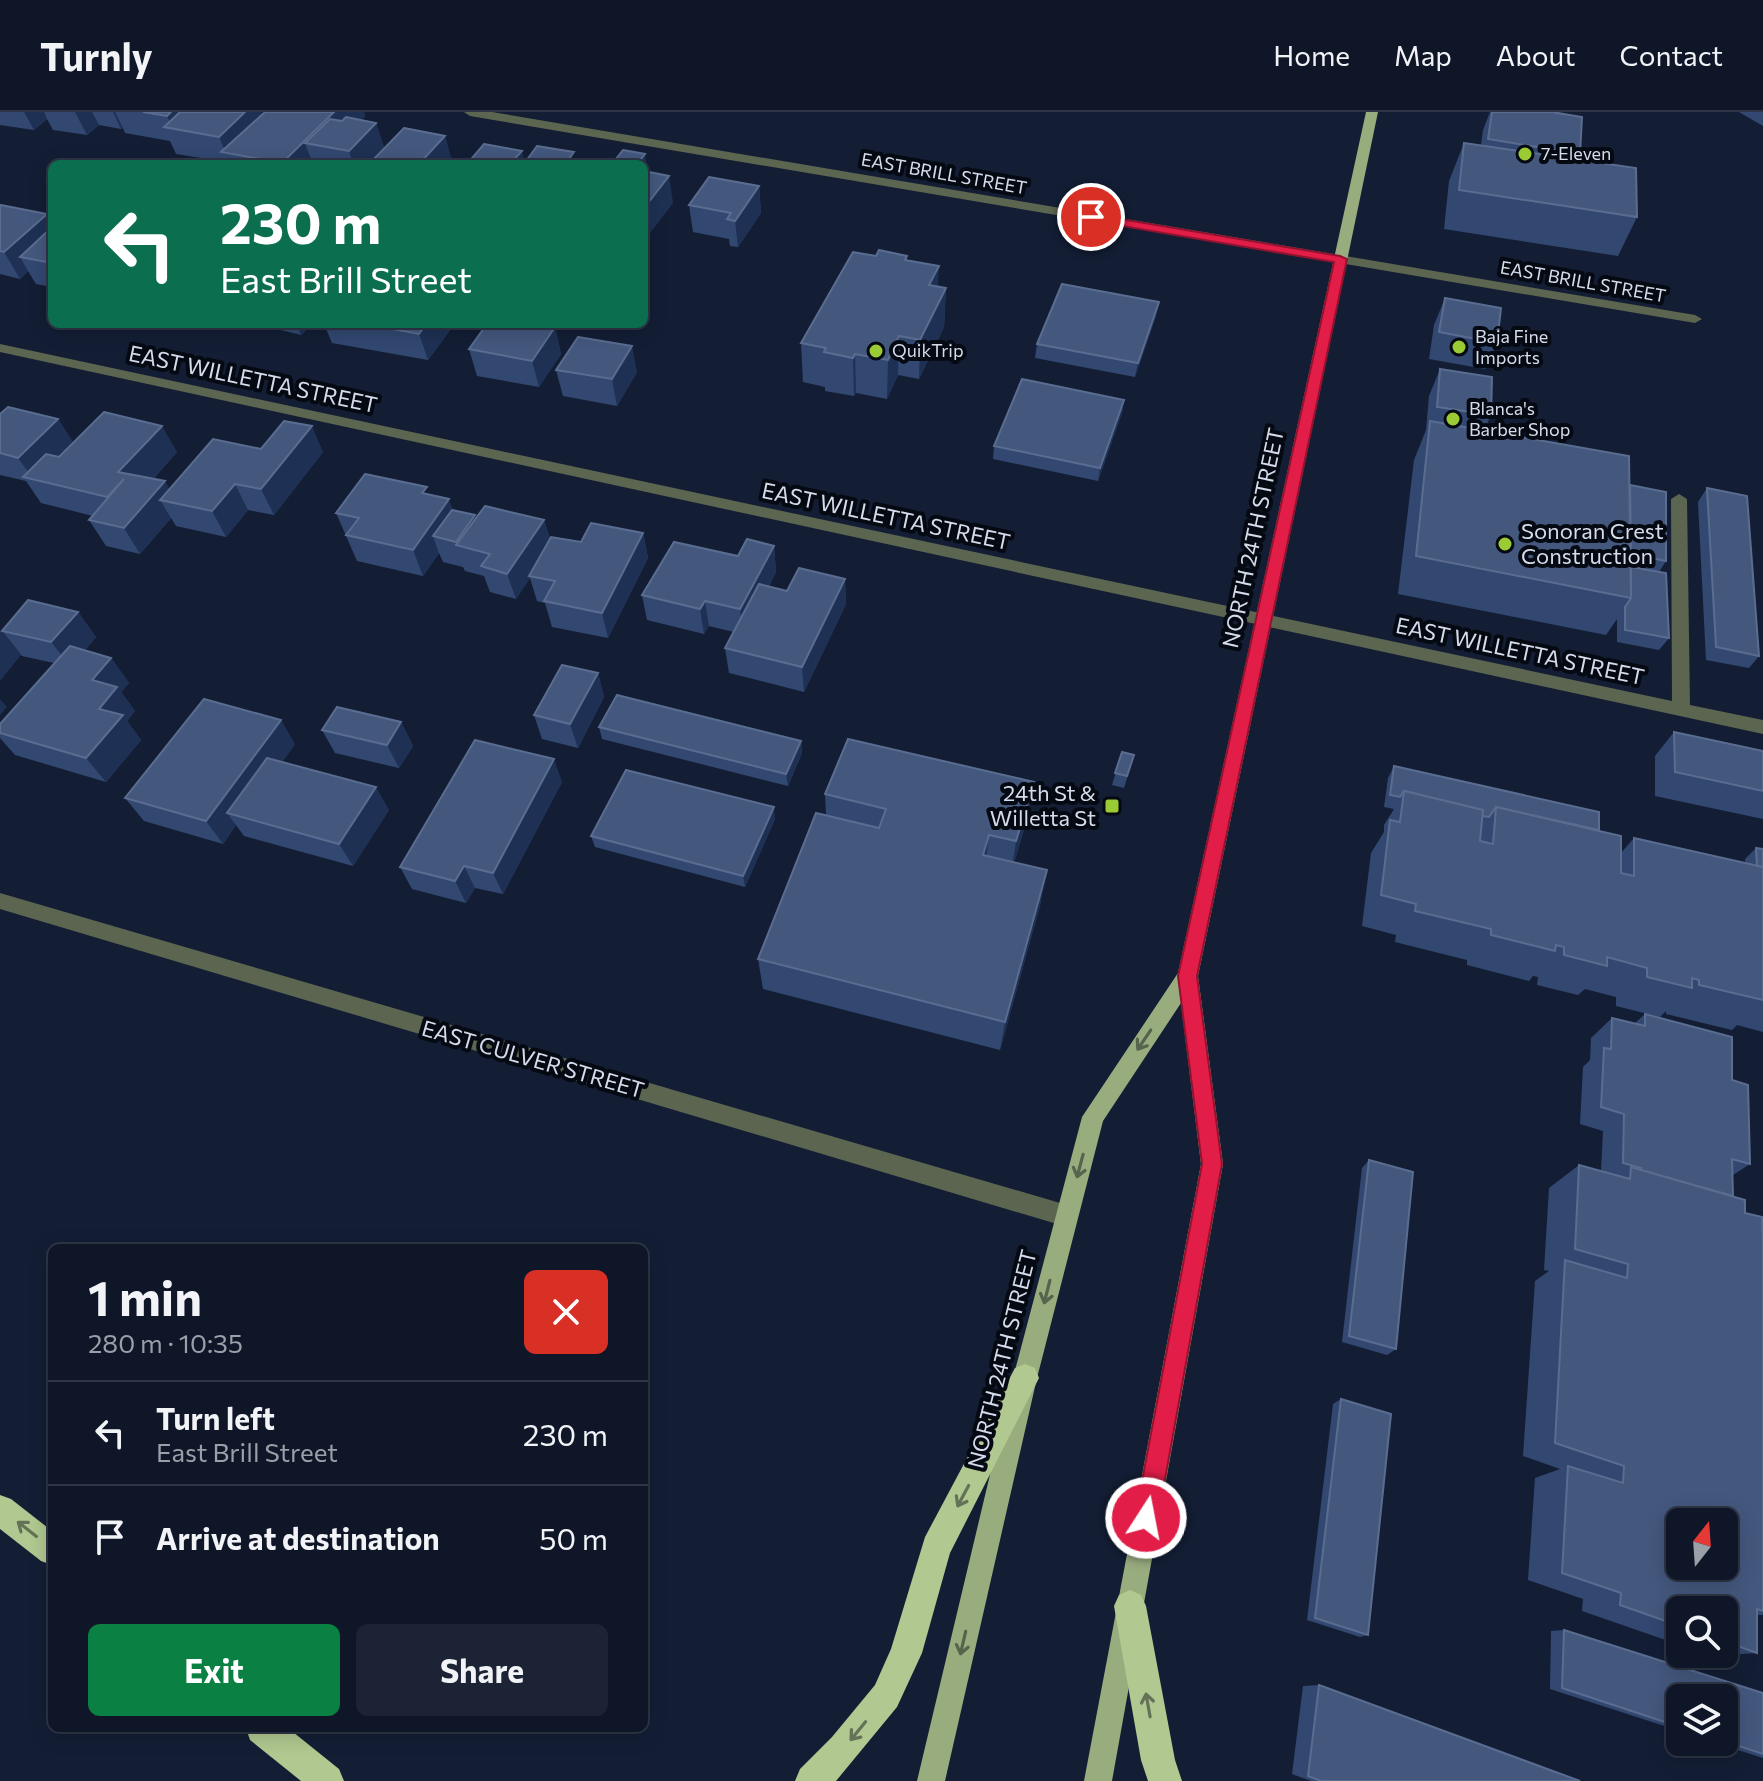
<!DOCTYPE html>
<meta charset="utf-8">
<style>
:root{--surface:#0e1628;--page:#1c2334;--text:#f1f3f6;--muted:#9b9fa8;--line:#2e3545;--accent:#0b8043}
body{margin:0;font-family:Commissioner,sans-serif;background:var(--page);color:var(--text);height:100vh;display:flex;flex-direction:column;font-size:30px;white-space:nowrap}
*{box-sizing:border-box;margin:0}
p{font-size:26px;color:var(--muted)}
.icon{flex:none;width:44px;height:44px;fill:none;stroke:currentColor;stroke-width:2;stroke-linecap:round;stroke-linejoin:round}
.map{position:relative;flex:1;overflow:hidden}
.drawer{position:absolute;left:48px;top:1132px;width:600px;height:488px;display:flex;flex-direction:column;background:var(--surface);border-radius:12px;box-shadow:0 4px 20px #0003,0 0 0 2px var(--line)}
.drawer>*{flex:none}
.top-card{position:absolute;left:48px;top:48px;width:600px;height:168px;border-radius:12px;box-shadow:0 4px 20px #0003,0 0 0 2px var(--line);background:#0b6e4f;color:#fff;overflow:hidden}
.needle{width:52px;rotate:17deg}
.tools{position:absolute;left:1666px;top:1396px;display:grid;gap:16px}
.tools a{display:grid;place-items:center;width:72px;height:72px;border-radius:12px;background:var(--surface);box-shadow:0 4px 20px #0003,0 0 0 2px var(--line);font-size:40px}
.pin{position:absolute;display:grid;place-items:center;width:68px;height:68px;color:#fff;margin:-34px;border:4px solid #fff;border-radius:50%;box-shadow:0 2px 8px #0007}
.me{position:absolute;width:88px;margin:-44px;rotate:11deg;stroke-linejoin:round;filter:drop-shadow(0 0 6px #0008)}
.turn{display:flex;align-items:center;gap:28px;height:168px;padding:0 40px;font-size:36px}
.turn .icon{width:104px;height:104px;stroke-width:2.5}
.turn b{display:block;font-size:56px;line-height:68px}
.round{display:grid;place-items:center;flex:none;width:84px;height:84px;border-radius:12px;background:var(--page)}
.summary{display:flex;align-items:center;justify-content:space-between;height:136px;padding:0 40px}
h1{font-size:48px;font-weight:700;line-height:60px}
.primary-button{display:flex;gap:16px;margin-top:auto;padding:16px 40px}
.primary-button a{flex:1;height:92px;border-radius:12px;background:var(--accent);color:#fff;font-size:32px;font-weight:700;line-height:92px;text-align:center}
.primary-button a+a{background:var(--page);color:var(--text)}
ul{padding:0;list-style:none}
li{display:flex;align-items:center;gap:24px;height:104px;padding:0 40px;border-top:2px solid var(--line)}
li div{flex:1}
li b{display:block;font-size:30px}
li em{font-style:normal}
header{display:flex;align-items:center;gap:48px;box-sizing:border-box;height:112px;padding:0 40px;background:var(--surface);border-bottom:2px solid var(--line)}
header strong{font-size:38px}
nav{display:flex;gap:44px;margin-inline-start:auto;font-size:28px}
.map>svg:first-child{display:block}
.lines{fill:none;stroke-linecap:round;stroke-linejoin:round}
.minor{fill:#5c654f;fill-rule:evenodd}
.major{fill:#99ac7e;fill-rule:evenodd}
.highway{fill:#b1c890;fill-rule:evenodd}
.wall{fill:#324871}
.shaded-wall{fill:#1e3154}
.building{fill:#44587e;stroke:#5a6d90;stroke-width:2;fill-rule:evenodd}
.oneway{stroke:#56634d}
.oneway2{stroke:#647257}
.route{fill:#e11d48;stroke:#92132f;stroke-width:2}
.poi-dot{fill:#9acb34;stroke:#050912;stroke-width:3}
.labels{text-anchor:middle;stroke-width:8;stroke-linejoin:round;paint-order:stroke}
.far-poi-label{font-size:18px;fill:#d4dcec;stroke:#050912;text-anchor:start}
.far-street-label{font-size:18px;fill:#d4dcec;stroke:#050912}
.street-label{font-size:22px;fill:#d4dcec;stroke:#050912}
.poi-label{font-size:22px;fill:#d4dcec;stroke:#050912;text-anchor:start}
</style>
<header>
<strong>Turnly</strong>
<nav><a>Home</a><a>Map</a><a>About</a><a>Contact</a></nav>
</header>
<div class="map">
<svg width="1763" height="1669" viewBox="0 0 1763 1669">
<rect width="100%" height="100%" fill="#131e35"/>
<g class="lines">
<g class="minor">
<polygon points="464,0 492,0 1695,203 1702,207 1695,211 470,4"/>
<polygon points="0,232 1672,589 1671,387 1679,382 1687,387 1690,593 1763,608 1763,622 0,240"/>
<polygon points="0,781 1067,1093 1075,1096 1078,1104 1075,1112 1067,1115 0,797"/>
</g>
<polygon class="major" points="1366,0 1378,0 1198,864 1223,1052 1112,1669 1084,1669 1201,1052 1181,891 1103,1009 1037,1266 945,1669 917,1669 1013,1266 1082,1005 1178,861"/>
<g class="highway">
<polygon points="1025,1252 1035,1256 1039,1266 950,1441 922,1541 897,1595 836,1669 795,1669 800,1657 832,1625 875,1573 891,1537 925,1425 1015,1256"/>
<polygon points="0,1383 11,1387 52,1419 52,1453 41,1449 0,1417"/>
<polygon points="1130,1478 1141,1483 1146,1494 1175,1648 1182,1669 1148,1669 1141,1648 1114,1494 1119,1483"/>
<polygon points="246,1616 288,1616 339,1657 344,1669 301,1669 250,1628"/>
</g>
</g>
<g class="wall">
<polygon points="0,0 143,0 262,2 265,0 364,0 365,4 361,8 376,11 384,36 453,51 452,52 226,52 226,50 176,42 170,29 125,21 123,16 121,17 99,13 87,23 53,18 47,7 34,18 0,13"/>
<polygon points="1490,0 1552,0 1580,42 1577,47 1637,105 1618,144 1444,117 1449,69 1464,31 1481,33 1483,18"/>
<polygon points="1739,0 1763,0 1763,14"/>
<polygon points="759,74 761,101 738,135 730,134 729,127 693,120 689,93"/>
<polygon points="0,93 52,110 52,175 36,172 28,159 20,167 0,162"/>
<polygon points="876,144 907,144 907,148 938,174 946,176 944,215 919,267 898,263 887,287 856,281 854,284 825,279 825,275 803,270 801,231"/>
<polygon points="1445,186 1497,231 1485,257 1429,247 1434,213"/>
<polygon points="1156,204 1135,265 1035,246 1037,232"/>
<polygon points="256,212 312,212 301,223"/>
<polygon points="324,212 452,212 453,214 428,248 332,231"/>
<polygon points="555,215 561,242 539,275 477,264 469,237"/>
<polygon points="1440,257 1491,303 1484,319 1630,373 1666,449 1659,460 1669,526 1659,538 1617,530 1617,507 1606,523 1398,482 1414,348 1426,318 1429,284"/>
<polygon points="556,258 637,260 617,294 563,284"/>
<polygon points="1124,288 1122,301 1098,369 993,347 994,334"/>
<polygon points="0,302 58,307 73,331 177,340 153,367 169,377 261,337 323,340 274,403 248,398 226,425 176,414 171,406 140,442 106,434 89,408 93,404 41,391 26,369 0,363"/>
<polygon points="1707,376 1759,544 1749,556 1706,548 1698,390"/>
<polygon points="429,383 453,398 476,406 544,408 550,427 581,430 643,421 648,446 608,526 552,515 545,491 537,489 530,466 516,487 490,480 484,464 465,459 463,455 443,450 439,441 423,464 357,449 336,401"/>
<polygon points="774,434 776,460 769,474 787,479 845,467 846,492 804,580 729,561 725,536 734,520 709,514 704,522 647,508 642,483 738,444"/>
<polygon points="78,500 96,525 85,538 111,546 129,571 121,580 135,599 127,609 141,628 106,670 15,643 0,626 0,612 54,551 22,544 2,519"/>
<polygon points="598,561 604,585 578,636 542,627 534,603"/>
<polygon points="401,610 413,634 399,656 335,641 322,618"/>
<polygon points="599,615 801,629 802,641 788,674 602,627"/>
<polygon points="1674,620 1763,639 1763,707 1655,684 1655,644"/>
<polygon points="295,632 282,650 389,698 353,754 244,724 236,713 223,732 144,709 125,686"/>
<polygon points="1122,640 1134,643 1124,676 1112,673"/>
<polygon points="1394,654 1599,718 1621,741 1634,726 1745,751 1745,747 1756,736 1763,737 1763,920 1737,913 1732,918 1666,902 1666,899 1660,905 1616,894 1616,885 1585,877 1578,883 1537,873 1538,865 1533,864 1529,869 1467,853 1467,848 1395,830 1396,823 1362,814 1371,741 1384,720 1384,713 1394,697 1384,695 1388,666"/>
<polygon points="562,670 503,782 475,776 466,791 412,777 400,755"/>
<polygon points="825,682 1028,704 1014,751 1041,790 1000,938 763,877 758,847 826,704"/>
<polygon points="775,707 745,775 595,735 591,724"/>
<polygon points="1645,902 1732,968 1750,1052 1733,1063 1733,1084 1745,1101 1763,1131 1763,1503 1757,1503 1680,1498 1680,1533 1582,1499 1583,1487 1528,1468 1535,1366 1560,1357 1523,1344 1535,1169 1549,1159 1544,1158 1549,1076 1579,1053 1601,1059 1603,1019 1580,1012 1583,955 1590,948 1591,926 1612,906 1634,912"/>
<polygon points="1369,1048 1396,1237 1387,1243 1342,1230 1362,1056"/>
<polygon points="1341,1287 1368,1523 1360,1525 1307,1508 1333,1292"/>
<polygon points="1564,1518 1763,1581 1763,1646 1713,1630 1724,1630 1724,1586 1680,1586 1680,1619 1550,1577 1551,1519"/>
<polygon points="1724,1529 1757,1541 1712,1544 1707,1542 1724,1542"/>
<polygon points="1319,1573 1580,1669 1311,1669 1292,1662 1303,1574"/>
</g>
<g class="shaded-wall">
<polygon points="24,0 44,0 47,7 34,18"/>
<polygon points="75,0 92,0 99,13 87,23"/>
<polygon points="113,0 115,0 123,16 121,17"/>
<polygon points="171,0 198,0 173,17 167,4"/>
<polygon points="245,0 261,0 267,15 226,41 219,25"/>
<polygon points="334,0 364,0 365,4 333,36 305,31 313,52 282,52"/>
<polygon points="376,11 385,37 371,52 353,52 349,39"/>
<polygon points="445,24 453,51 452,52 419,52"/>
<polygon points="522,39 525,52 510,52"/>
<polygon points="645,42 649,69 644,76 644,52 637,52"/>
<polygon points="669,64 673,91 644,129 644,96"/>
<polygon points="759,74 761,101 738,135 735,109"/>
<polygon points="47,102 52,110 52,138 20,145 28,159 20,167 4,140"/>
<polygon points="939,154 937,193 929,173"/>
<polygon points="946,176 944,215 919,267 920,228"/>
<polygon points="1159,190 1156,204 1135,265 1138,251"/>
<polygon points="297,212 312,212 301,223"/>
<polygon points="426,212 452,212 453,214 428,248 419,222"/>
<polygon points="555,215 561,242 539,275 532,249"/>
<polygon points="899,224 898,263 887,287 888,248"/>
<polygon points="632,234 637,260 617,294 612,267"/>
<polygon points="855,242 856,281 854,284 853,246"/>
<polygon points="1124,288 1122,301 1098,369 1100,356"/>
<polygon points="58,307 75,333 34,368 18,346"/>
<polygon points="162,314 177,340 135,386 123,411 107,385 118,360"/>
<polygon points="312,314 323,340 274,403 261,377"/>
<polygon points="165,369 178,392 160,388 171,406 140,442 124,416"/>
<polygon points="235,372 248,398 226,425 212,399"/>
<polygon points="449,387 458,413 433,424 439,441 423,464 413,438"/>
<polygon points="475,403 483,429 457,434 456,430"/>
<polygon points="544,408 552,434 529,464 530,466 516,487 507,462"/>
<polygon points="643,421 648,446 608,526 602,501"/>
<polygon points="774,434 776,460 743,522 740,497"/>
<polygon points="845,467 846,492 804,580 802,555"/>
<polygon points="705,489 709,514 704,522 700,497"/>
<polygon points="78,500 96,525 71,555 51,530"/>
<polygon points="1,518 21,543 0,569 0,520"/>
<polygon points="111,546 129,571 121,580 135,599 127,609 141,628 106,670 86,646 99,597 92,568"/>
<polygon points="598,561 604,585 578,636 570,612"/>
<polygon points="0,587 7,595 0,603"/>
<polygon points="281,608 295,632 242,705 227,701 236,713 223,732 206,709"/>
<polygon points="401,610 413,634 399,656 387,633"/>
<polygon points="801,629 802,641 788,674 786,662"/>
<polygon points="554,647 562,670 503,782 493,761"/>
<polygon points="1034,670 1028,704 1011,762 1016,729"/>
<polygon points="376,675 389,698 353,754 339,732"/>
<polygon points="774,695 775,707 745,775 743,764"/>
<polygon points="989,723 985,756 983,743"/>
<polygon points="464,754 475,776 466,791 455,769"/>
<polygon points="1047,758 1041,790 1000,938 1005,910"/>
</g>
<g class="building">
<polygon points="143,0 171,0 167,4"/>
<polygon points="180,0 245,0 219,25 164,15"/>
<polygon points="265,0 334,0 282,51 221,40"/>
<polygon points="1492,0 1552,0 1582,5 1580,42 1488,27"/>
<polygon points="346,5 376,11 349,39 305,31 330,7 342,9"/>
<polygon points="404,16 445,24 419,52 369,52"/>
<polygon points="1464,31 1636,56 1637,105 1459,78"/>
<polygon points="484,32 522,39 510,52 467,52"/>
<polygon points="537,34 574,40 569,47 594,50 593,52 524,52"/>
<polygon points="623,38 645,42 637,52 612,52"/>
<polygon points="644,59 669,64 644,96"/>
<polygon points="709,65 759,74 735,109 727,107 731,101 689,93"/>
<polygon points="0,93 1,93 47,102 4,140 0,139"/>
<polygon points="52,115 52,151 20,145"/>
<polygon points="879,138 907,144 905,148 939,154 929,173 946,176 920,228 899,224 888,248 855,242 853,246 824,240 826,236 801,231 853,140 876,144"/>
<polygon points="1062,172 1159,190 1138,251 1037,232"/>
<polygon points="1445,186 1501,196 1497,231 1439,220"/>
<polygon points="366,212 426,212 419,222"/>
<polygon points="487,212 538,212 555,215 532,249 469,237"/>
<polygon points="578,225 632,234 612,267 556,258"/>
<polygon points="1440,257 1492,265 1491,303 1437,295"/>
<polygon points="1022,267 1124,288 1100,356 994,334"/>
<polygon points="8,295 58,307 18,346 0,341 0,302"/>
<polygon points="104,300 162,314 118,360 165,369 124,416 89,408 124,367 107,385 23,365 46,342 59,345"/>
<polygon points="284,309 312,314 261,377 235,372 212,399 160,388 213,327 261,337"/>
<polygon points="1430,309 1629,344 1631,486 1416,444"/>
<polygon points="365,362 427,375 422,381 449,387 413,438 346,423 359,406 336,401"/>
<polygon points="1630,373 1666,380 1666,449 1631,442"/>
<polygon points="1707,376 1747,384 1759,544 1716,535"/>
<polygon points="485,394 544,408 507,462 481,454 490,442 456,433"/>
<polygon points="452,398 475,403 456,430 433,424"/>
<polygon points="591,411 643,421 602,501 544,489 555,469 529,464 551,425 581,430"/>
<polygon points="747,427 774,434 740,497 705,489 700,497 642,483 674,430 738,444"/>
<polygon points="1631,455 1666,461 1669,526 1625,518 1625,495 1631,486"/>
<polygon points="799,456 845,467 802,555 725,536 759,472 787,479"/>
<polygon points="28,488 78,500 51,530 2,519"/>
<polygon points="70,534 111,546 92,568 117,575 99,597 123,603 86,646 0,621 0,612"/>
<polygon points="562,553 598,561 570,612 534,603"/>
<polygon points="617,583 801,629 786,662 599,615"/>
<polygon points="204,587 281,608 206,709 125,686"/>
<polygon points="337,595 401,610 387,633 322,618"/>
<polygon points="1674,620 1763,639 1763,679 1675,660"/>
<polygon points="848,627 1034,670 1016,729 989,723 983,743 1047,758 1005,910 758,847 816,701 879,716 886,697 825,682"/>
<polygon points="475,628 554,647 493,761 464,754 455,769 400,755"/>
<polygon points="1122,640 1134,643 1127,664 1115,661"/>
<polygon points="267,646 376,675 339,732 227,701"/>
<polygon points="1394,654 1599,700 1599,718 1496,695 1489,705 1482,704 1483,698 1404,679 1400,685 1390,683"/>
<polygon points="626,658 774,695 743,764 591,724"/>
<polygon points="1404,679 1483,698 1480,729 1493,732 1496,695 1621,724 1621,761 1634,764 1634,726 1763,755 1763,888 1699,873 1699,868 1692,866 1692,876 1647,865 1647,856 1607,845 1607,854 1564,843 1564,835 1556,833 1555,839 1491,823 1491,817 1415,799 1416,792 1381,783 1390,708 1400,710"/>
<polygon points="1756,736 1763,737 1763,755 1757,754"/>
<polygon points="1645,902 1732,925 1732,968 1748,973 1750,1052 1732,1047 1733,1084 1641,1058 1641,1056 1623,1051 1624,1002 1601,995 1604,936 1611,937 1612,906 1645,914"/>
<polygon points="1369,1048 1413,1060 1396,1237 1349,1224"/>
<path d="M1579,1053L1630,1067L1631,1055L1745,1088V1101L1762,1105L1763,1131V1499L1757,1497V1541L1724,1529V1498H1680V1514L1620,1493L1621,1481L1562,1461L1568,1354L1623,1371L1624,1354L1555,1331L1565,1148L1627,1166L1628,1152L1575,1137ZM1680,1410H1724V1454H1680Z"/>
<polygon points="1341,1287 1391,1302 1368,1523 1315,1506"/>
<polygon points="1564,1518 1763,1581 1763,1642 1724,1629 1724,1586 1680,1586 1680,1615 1562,1576"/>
<polygon points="1319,1573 1580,1669 1321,1669 1308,1664"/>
</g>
<defs><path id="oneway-shaft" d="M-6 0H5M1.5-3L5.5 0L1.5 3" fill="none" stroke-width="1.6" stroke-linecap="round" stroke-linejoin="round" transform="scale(2)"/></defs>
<g class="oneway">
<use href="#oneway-shaft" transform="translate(1144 928) rotate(124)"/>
<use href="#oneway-shaft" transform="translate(1080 1054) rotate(105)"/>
<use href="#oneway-shaft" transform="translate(1047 1180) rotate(104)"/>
<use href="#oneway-shaft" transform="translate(963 1531) rotate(103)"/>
</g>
<g class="oneway2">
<use href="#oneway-shaft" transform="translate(963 1384) rotate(118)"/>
<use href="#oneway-shaft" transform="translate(27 1417) rotate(-142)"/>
<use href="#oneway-shaft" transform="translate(1148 1593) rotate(-100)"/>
<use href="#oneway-shaft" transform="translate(858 1619) rotate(129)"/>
</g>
<polygon class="route" points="1091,102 1340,144 1347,147 1197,864 1222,1052 1158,1406 1154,1414 1146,1418 1138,1414 1135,1406 1202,1052 1178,864 1334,150 1087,108 1087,103"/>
<g class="poi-dot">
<circle cx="1525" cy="42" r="8"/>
<circle cx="1459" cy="235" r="8"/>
<circle cx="876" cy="239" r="8"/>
<circle cx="1453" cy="307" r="8"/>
<circle cx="1505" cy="432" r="8"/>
<rect x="1104" y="686" width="16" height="16" rx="4"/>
</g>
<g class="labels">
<g class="far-poi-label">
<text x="1541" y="48">7-Eleven</text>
<text x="1475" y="231">Baja Fine<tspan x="1475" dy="21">Imports</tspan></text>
<text x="892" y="245">QuikTrip</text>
<text x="1469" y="303">Blanca's<tspan x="1469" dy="21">Barber Shop</tspan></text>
</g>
<g class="far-street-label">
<text transform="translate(944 62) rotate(10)" y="6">EAST BRILL STREET</text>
<text transform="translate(1583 170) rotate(10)" y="6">EAST BRILL STREET</text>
</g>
<g class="street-label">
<text transform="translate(253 267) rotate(12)" y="8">EAST WILLETTA STREET</text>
<text transform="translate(886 404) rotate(12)" y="8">EAST WILLETTA STREET</text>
<text transform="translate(1253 426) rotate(-78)" y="8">NORTH 24TH STREET</text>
<text transform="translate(1520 539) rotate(12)" y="8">EAST WILLETTA STREET</text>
<text transform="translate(533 947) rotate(16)" y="8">EAST CULVER STREET</text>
<text transform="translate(1002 1247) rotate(-76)" y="8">NORTH 24TH STREET</text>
</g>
<g class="poi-label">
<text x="1521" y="427">Sonoran Crest<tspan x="1521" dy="25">Construction</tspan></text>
<text x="1096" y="689" text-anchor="end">24th St &amp;<tspan x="1096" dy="25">Willetta St</tspan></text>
</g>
</g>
</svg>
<div class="tools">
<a><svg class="needle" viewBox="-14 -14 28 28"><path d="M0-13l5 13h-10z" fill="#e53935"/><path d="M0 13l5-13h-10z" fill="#9b9fa8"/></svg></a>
<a><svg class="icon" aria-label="search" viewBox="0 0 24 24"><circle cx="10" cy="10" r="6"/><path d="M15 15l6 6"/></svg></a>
<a><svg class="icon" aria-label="layers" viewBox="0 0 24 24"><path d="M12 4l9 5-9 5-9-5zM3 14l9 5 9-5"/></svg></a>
</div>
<div class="pin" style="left:1091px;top:105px;background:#d93025"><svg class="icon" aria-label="arrive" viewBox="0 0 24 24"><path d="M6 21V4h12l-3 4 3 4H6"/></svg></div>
<svg class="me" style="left:1146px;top:1406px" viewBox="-20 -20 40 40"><circle r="17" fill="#e11d48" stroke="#fff" stroke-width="3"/><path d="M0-11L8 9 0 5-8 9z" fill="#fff"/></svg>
<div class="top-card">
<div class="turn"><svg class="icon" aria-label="left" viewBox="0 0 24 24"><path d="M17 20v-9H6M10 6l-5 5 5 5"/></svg><div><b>230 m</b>East Brill Street</div></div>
</div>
<section class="drawer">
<div class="summary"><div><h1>1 min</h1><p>280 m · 10:35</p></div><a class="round" style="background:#d93025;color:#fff"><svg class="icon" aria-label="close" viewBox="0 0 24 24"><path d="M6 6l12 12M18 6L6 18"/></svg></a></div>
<ul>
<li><svg class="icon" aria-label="left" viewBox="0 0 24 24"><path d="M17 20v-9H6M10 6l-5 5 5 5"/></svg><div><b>Turn left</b><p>East Brill Street</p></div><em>230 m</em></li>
<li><svg class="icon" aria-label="arrive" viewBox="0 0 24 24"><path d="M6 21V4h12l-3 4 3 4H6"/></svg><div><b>Arrive at destination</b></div><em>50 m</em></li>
</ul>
<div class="primary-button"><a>Exit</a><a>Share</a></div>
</section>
</div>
